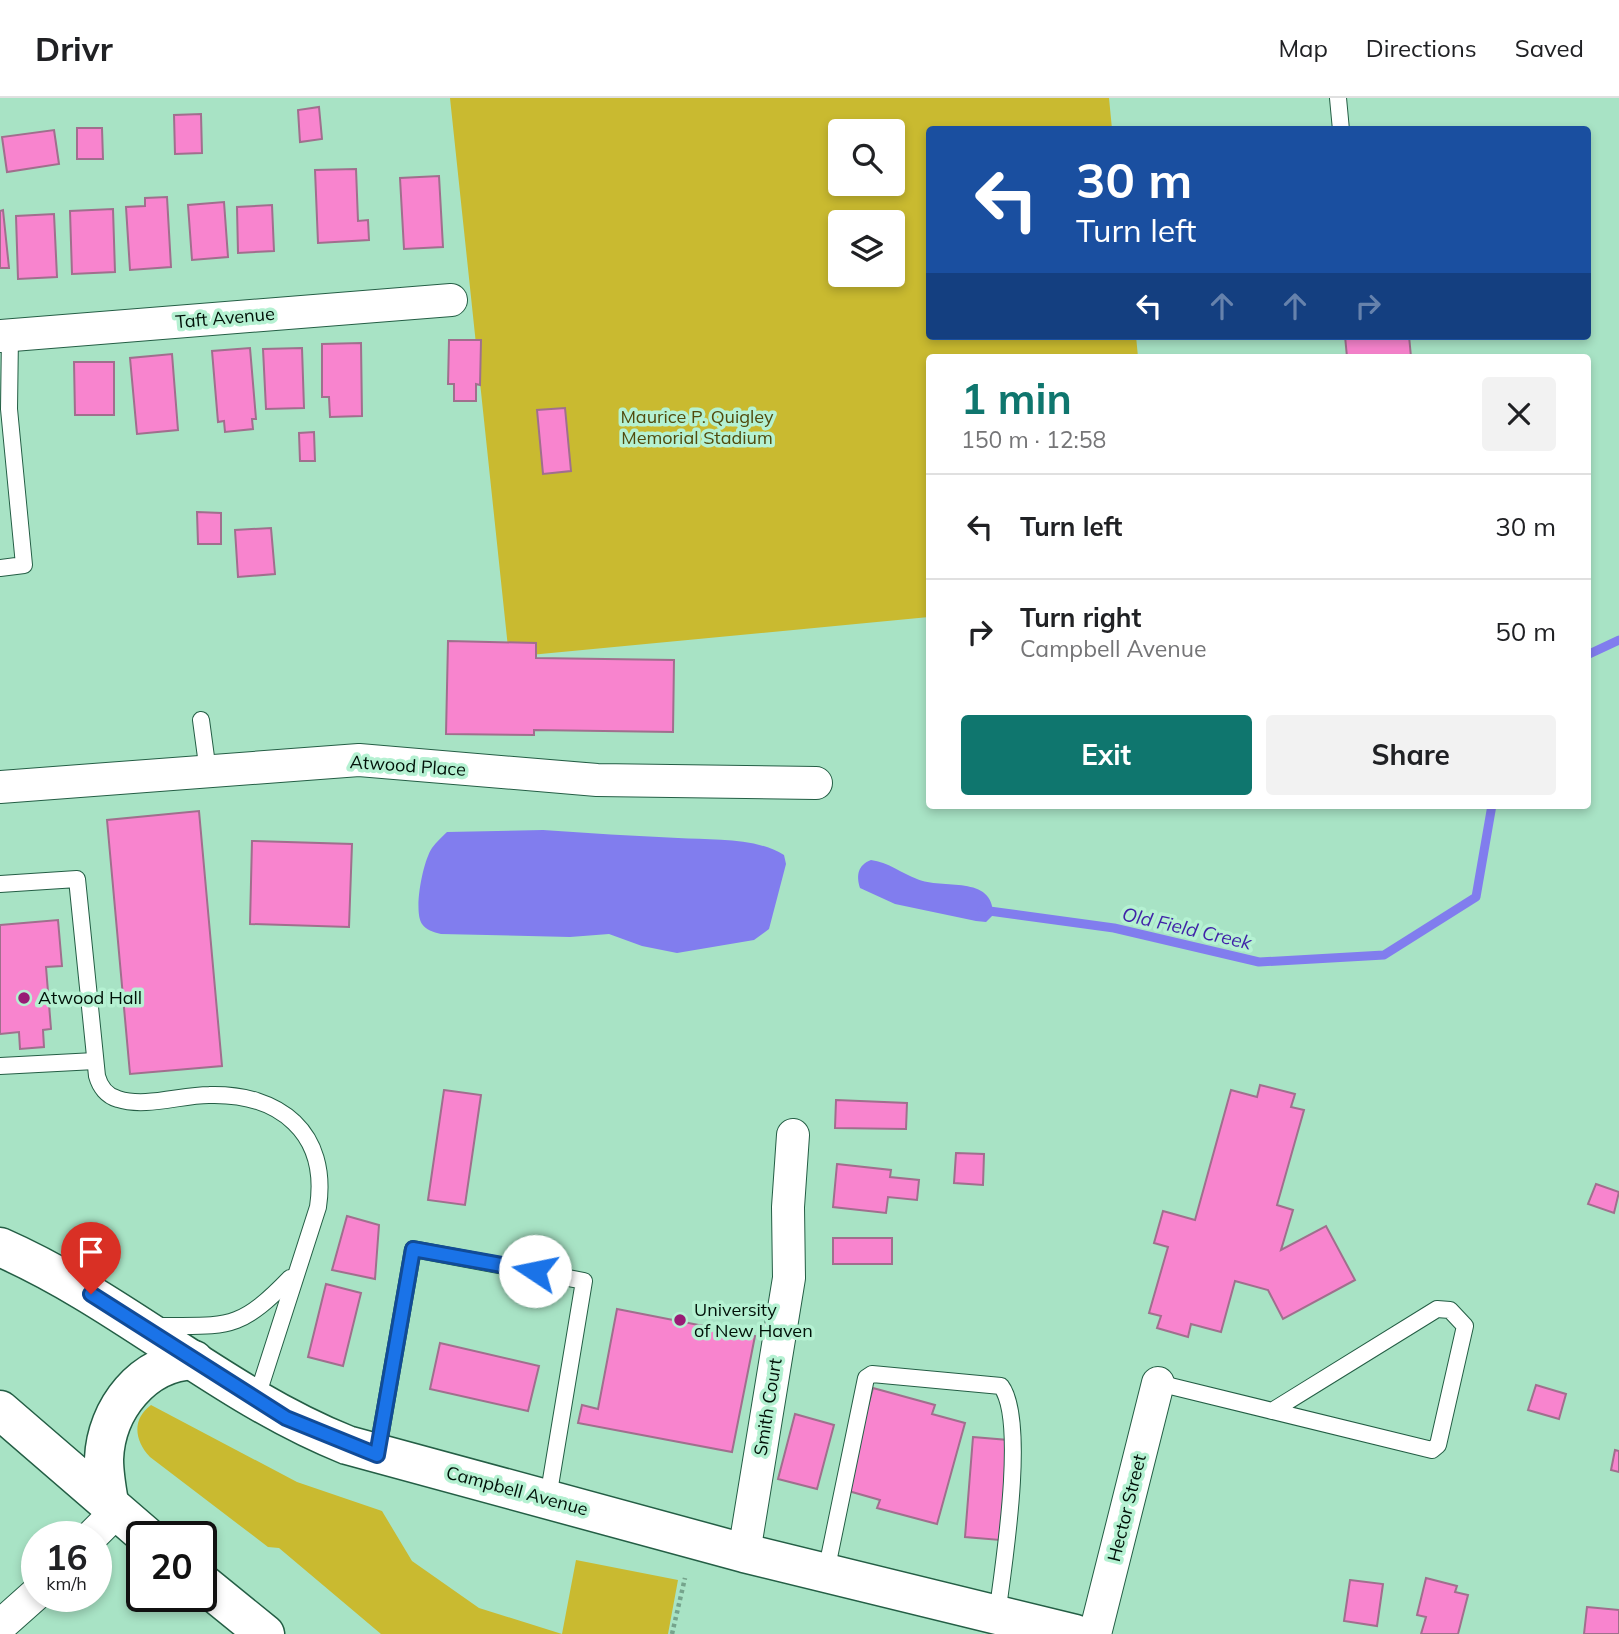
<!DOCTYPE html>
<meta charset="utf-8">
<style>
:root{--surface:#fff;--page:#f2f2f2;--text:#202124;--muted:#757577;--line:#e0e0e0;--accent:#0f766e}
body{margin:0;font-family:Mulish,sans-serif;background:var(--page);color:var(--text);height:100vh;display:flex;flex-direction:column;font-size:26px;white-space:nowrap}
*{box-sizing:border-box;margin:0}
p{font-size:23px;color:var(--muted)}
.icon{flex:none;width:38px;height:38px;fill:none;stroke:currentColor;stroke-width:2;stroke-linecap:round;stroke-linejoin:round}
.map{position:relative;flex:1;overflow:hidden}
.panel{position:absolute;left:926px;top:256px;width:665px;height:455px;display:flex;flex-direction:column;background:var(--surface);border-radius:7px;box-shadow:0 4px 10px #0003}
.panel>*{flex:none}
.guide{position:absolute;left:926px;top:28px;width:665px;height:214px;border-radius:7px;box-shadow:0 4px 10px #0003;background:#1a4fa0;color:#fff;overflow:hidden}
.buttons{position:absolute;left:828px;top:21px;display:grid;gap:14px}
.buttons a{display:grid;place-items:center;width:77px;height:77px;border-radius:7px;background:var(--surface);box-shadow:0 4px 10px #0003;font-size:35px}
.speed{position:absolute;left:21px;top:1423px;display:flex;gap:14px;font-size:35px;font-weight:700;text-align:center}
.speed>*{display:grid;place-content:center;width:91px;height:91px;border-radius:50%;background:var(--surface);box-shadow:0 4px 10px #0003;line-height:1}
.speed small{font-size:18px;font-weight:400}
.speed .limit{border:4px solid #111;border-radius:10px;background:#fff;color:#111}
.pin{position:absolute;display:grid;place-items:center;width:60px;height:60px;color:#fff;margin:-72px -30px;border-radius:50% 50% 50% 0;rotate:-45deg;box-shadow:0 0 7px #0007}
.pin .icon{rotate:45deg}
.me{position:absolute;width:77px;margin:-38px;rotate:281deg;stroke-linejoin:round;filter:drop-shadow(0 0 5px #0008)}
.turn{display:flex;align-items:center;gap:24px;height:147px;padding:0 35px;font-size:32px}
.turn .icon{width:91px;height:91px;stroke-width:2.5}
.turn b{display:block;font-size:49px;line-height:60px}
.lanes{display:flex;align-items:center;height:66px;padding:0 35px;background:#0003;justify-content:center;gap:35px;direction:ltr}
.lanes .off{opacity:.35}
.round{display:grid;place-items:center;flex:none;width:74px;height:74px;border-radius:7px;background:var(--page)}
.summary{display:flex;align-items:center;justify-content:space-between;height:119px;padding:0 35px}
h1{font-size:42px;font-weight:700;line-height:52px;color:var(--accent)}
.action{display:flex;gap:14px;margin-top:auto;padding:14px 35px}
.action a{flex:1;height:80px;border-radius:7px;background:var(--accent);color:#fff;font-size:28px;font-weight:700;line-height:80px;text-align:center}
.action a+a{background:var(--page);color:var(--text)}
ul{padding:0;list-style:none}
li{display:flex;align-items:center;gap:21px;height:105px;padding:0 35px;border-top:2px solid var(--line)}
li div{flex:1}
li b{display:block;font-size:26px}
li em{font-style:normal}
header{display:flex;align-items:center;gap:42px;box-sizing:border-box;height:98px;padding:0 35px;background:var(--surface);border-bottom:2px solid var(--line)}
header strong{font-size:33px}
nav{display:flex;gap:38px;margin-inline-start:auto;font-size:24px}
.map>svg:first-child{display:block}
.green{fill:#c9ba30;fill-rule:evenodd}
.water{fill:#817dee}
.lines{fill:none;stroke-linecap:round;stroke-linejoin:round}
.stream{stroke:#817dee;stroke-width:9}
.building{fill:#f884ce;stroke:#a06f8d;stroke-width:2}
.service-casing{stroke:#245e45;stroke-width:18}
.minor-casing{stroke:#245e45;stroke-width:34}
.secondary-casing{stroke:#245e45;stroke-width:41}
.primary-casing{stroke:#245e45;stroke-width:41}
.path{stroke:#75a48c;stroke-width:4.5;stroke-dasharray:3.5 3.5;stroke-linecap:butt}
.service{stroke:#fff;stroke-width:16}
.minor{stroke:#fff;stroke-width:32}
.secondary{stroke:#fff;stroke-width:38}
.primary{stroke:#fff;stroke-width:38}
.route-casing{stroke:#114b97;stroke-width:18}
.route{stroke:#1a73e8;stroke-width:12}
.poi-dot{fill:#981c75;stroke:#b5f1d2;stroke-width:2.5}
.labels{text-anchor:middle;stroke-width:7;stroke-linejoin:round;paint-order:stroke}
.street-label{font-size:18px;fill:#001108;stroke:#b5f1d2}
.park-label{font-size:18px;fill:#514a0c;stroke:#b5f1d2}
.poi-label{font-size:18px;fill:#001108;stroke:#b5f1d2;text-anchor:start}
.water-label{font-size:19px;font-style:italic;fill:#4023a8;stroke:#b5f1d2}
</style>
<header>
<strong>Drivr</strong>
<nav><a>Map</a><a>Directions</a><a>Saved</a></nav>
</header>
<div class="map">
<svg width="1619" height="1536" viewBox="0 0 1619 1536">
<rect width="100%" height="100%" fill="#a8e3c5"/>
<g class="green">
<path d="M450,0H1109L1112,31L929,32V238H1136L1138,259H929V519L509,559ZM840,33H892V86H840ZM840,124H892V177H840Z"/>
<path d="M151,1307L297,1384L382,1413L412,1463L479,1510L562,1536L576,1462L678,1482L668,1536H381L279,1450L268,1449L150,1359C134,1342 132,1321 151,1307Z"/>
</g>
<g class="water">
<path d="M543,732C588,735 633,738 678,740C712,742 755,739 784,757L786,766L769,831L754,842L677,855L642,848L609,836L570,839L441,836C433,834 426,832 422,826C413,813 423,763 432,750C436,744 442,739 447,734Z"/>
<path d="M871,762C888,764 901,775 917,781C942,792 994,776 993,817L986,824L976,823L895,806L860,790C856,777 858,767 871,762Z"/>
</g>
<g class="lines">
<g class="stream">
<polyline points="1587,557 1619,542"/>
<polyline points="982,812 1114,830 1259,864 1384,857 1476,799 1492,707"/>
</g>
</g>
<g class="building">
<polygon points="319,9 322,41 300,44 298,12"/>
<polygon points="201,16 202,55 175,56 174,17"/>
<polygon points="77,30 102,30 103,61 77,61"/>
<polygon points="54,32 59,66 7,74 2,39"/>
<polygon points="356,71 358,123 368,122 369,142 318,145 315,72"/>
<polygon points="439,78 443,149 404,151 400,80"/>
<polygon points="167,99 171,169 130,172 126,109 145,108 145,100"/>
<polygon points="224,104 228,159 192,162 188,107"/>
<polygon points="272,107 274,153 238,155 237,109"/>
<polygon points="113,111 115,174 72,176 70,113"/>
<polygon points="3,112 9,170 0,170 0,113"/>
<polygon points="54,116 57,179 18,181 16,118"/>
<polygon points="1345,238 1409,238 1411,259 1347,259"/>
<polygon points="449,242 481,242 480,287 476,286 476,303 454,303 454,286 448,286"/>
<polygon points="361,245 362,318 330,319 329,299 322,299 322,246"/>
<polygon points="250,250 256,321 252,321 253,331 225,334 224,323 218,324 212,253"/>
<polygon points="302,250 304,310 266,311 263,251"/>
<polygon points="172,256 178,332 137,336 130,260"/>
<polygon points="74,264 114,264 114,317 75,317"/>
<polygon points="565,310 571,373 543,376 537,312"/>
<polygon points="314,334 315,363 300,363 299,335"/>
<polygon points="197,414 221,415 221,446 198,446"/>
<polygon points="271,430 275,476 238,479 235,432"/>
<polygon points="448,543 536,545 536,560 674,562 673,634 534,632 534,637 446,636"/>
<polygon points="199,713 222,968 130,976 107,722"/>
<polygon points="252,743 352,746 349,829 250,826"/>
<polygon points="58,822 62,868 46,869 51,931 43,932 44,949 20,951 19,934 0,936 0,827"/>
<polygon points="1260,987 1295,996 1291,1009 1304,1012 1277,1107 1293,1112 1281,1152 1326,1128 1355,1182 1283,1221 1268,1192 1235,1183 1221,1234 1191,1226 1188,1239 1157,1230 1161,1218 1149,1215 1168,1149 1154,1145 1163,1113 1195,1122 1231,992 1257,999"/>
<polygon points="444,992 481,997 465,1107 428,1102"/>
<polygon points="836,1002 907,1005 906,1031 835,1030"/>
<polygon points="956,1055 984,1056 983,1087 954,1085"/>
<polygon points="837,1066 891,1072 890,1079 919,1082 917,1102 888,1099 886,1115 833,1109"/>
<polygon points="1596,1086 1619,1094 1614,1115 1588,1106"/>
<polygon points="347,1118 379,1127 375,1181 332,1172"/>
<rect x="833" y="1140" width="59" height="26"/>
<polygon points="326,1186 361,1195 343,1268 308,1259"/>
<polygon points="617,1211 755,1238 732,1354 578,1325 582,1307 598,1311"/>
<polygon points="440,1245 539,1268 528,1313 430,1291"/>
<polygon points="1536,1287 1566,1296 1559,1321 1528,1312"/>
<polygon points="873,1290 935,1307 932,1316 965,1325 937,1426 877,1410 880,1402 845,1392"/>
<polygon points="795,1316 834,1327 817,1391 778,1381"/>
<polygon points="973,1339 1008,1342 1000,1442 965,1439"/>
<polygon points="1615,1352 1619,1353 1619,1374 1611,1372"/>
<polygon points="1426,1480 1457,1488 1455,1494 1468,1497 1458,1536 1421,1536 1426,1519 1417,1517"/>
<polygon points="1350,1482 1383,1486 1377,1528 1344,1523"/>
<polygon points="1587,1509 1619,1512 1619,1536 1584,1536"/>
</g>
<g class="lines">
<defs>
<g id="service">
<polyline points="1338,0 1341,32"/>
<polyline points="0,470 24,467 9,311 10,237"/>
<polyline points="201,622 208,674"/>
<path d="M0,786L77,781L97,978C100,989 107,998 118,1001C145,1010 181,997 209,997C280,995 329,1035 318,1109L256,1302"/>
<polyline points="0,968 95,963"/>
<path d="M154,1228C227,1227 237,1235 290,1180"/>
<polyline points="1158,1285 1432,1352 1438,1347 1465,1228 1450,1212 1437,1211 1272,1313"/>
<polyline points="377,1357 413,1151 584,1183 548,1400"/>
<path d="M826,1474L866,1280L872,1276L1001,1288C1027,1322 1003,1471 997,1517"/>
</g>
<g id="minor">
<polyline points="0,238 451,202"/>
<polyline points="0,689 359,662 597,682 816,685"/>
<polyline points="92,1438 116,1414"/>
<polyline points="744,1455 789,1180 788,1109 793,1037"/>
<polyline points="0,1528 37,1495"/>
<polyline points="1095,1536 1158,1285"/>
</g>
<path id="secondary" d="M0,1149C123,1203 222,1297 347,1347L744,1455L1075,1536"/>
<g id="primary">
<polyline points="0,1312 146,1438"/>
<path d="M110,1410C107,1393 104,1378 104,1361C106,1311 143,1264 194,1262"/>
<polyline points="201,1484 265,1536"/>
</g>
</defs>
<use href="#service" class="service-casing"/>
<use href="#minor" class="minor-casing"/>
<use href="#secondary" class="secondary-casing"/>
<use href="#primary" class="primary-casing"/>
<polyline class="path" points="672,1536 685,1480"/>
<use href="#service" class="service"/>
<use href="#minor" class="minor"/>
<use href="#secondary" class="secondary"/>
<use href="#primary" class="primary"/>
</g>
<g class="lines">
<defs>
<polyline id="route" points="91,1196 286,1320 377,1357 413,1151 535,1173"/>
</defs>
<use href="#route" class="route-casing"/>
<use href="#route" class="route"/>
</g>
<g class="poi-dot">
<circle cx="24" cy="900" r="7"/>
<circle cx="680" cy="1222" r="7"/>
</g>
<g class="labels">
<g class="street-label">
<text transform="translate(225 220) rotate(-5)" y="6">Taft Avenue</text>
<text transform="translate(408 668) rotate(4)" y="6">Atwood Place</text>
<text transform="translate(768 1309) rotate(-81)" y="6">Smith Court</text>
<text transform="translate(517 1393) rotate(15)" y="6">Campbell Avenue</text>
<text transform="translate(1127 1410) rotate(-76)" y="6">Hector Street</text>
</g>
<g class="park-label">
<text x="697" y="325">Maurice P. Quigley<tspan x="697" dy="21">Memorial Stadium</tspan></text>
</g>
<g class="poi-label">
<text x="38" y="906">Atwood Hall</text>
<text x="694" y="1218">University<tspan x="694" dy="21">of New Haven</tspan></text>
</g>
<g class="water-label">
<text transform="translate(1187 830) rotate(13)" y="7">Old Field Creek</text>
</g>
</g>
</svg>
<div class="buttons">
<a><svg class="icon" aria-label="search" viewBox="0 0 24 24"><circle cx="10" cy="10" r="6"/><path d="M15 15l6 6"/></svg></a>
<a><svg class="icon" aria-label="layers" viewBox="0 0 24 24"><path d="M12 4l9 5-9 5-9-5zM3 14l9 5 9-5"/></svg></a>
</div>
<div class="speed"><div>16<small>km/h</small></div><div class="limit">20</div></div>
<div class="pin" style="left:91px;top:1196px;background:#d93025"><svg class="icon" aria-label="arrive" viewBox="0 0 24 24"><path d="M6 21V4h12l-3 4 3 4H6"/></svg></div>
<svg class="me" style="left:535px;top:1173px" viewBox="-20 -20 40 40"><circle r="19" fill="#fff"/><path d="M0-13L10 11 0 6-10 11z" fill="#1a73e8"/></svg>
<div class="guide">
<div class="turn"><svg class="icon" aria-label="left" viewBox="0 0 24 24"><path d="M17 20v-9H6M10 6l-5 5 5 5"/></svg><div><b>30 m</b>Turn left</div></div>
<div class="lanes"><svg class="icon" aria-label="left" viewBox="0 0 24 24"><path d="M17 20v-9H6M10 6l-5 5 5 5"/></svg><svg class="icon off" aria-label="ahead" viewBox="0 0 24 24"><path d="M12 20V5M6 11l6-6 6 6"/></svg><svg class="icon off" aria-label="ahead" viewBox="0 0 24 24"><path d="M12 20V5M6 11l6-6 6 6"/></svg><svg class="icon off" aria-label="right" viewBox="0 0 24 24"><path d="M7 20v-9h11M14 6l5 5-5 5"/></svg></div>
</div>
<section class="panel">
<div class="summary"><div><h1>1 min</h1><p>150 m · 12:58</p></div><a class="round"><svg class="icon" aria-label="close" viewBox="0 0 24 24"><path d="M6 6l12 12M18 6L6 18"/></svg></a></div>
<ul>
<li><svg class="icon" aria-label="left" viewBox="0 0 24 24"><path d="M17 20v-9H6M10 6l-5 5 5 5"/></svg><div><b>Turn left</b></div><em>30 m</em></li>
<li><svg class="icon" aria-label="right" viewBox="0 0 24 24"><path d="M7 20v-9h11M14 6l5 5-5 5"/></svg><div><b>Turn right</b><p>Campbell Avenue</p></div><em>50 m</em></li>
</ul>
<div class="action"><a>Exit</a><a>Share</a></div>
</section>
</div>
